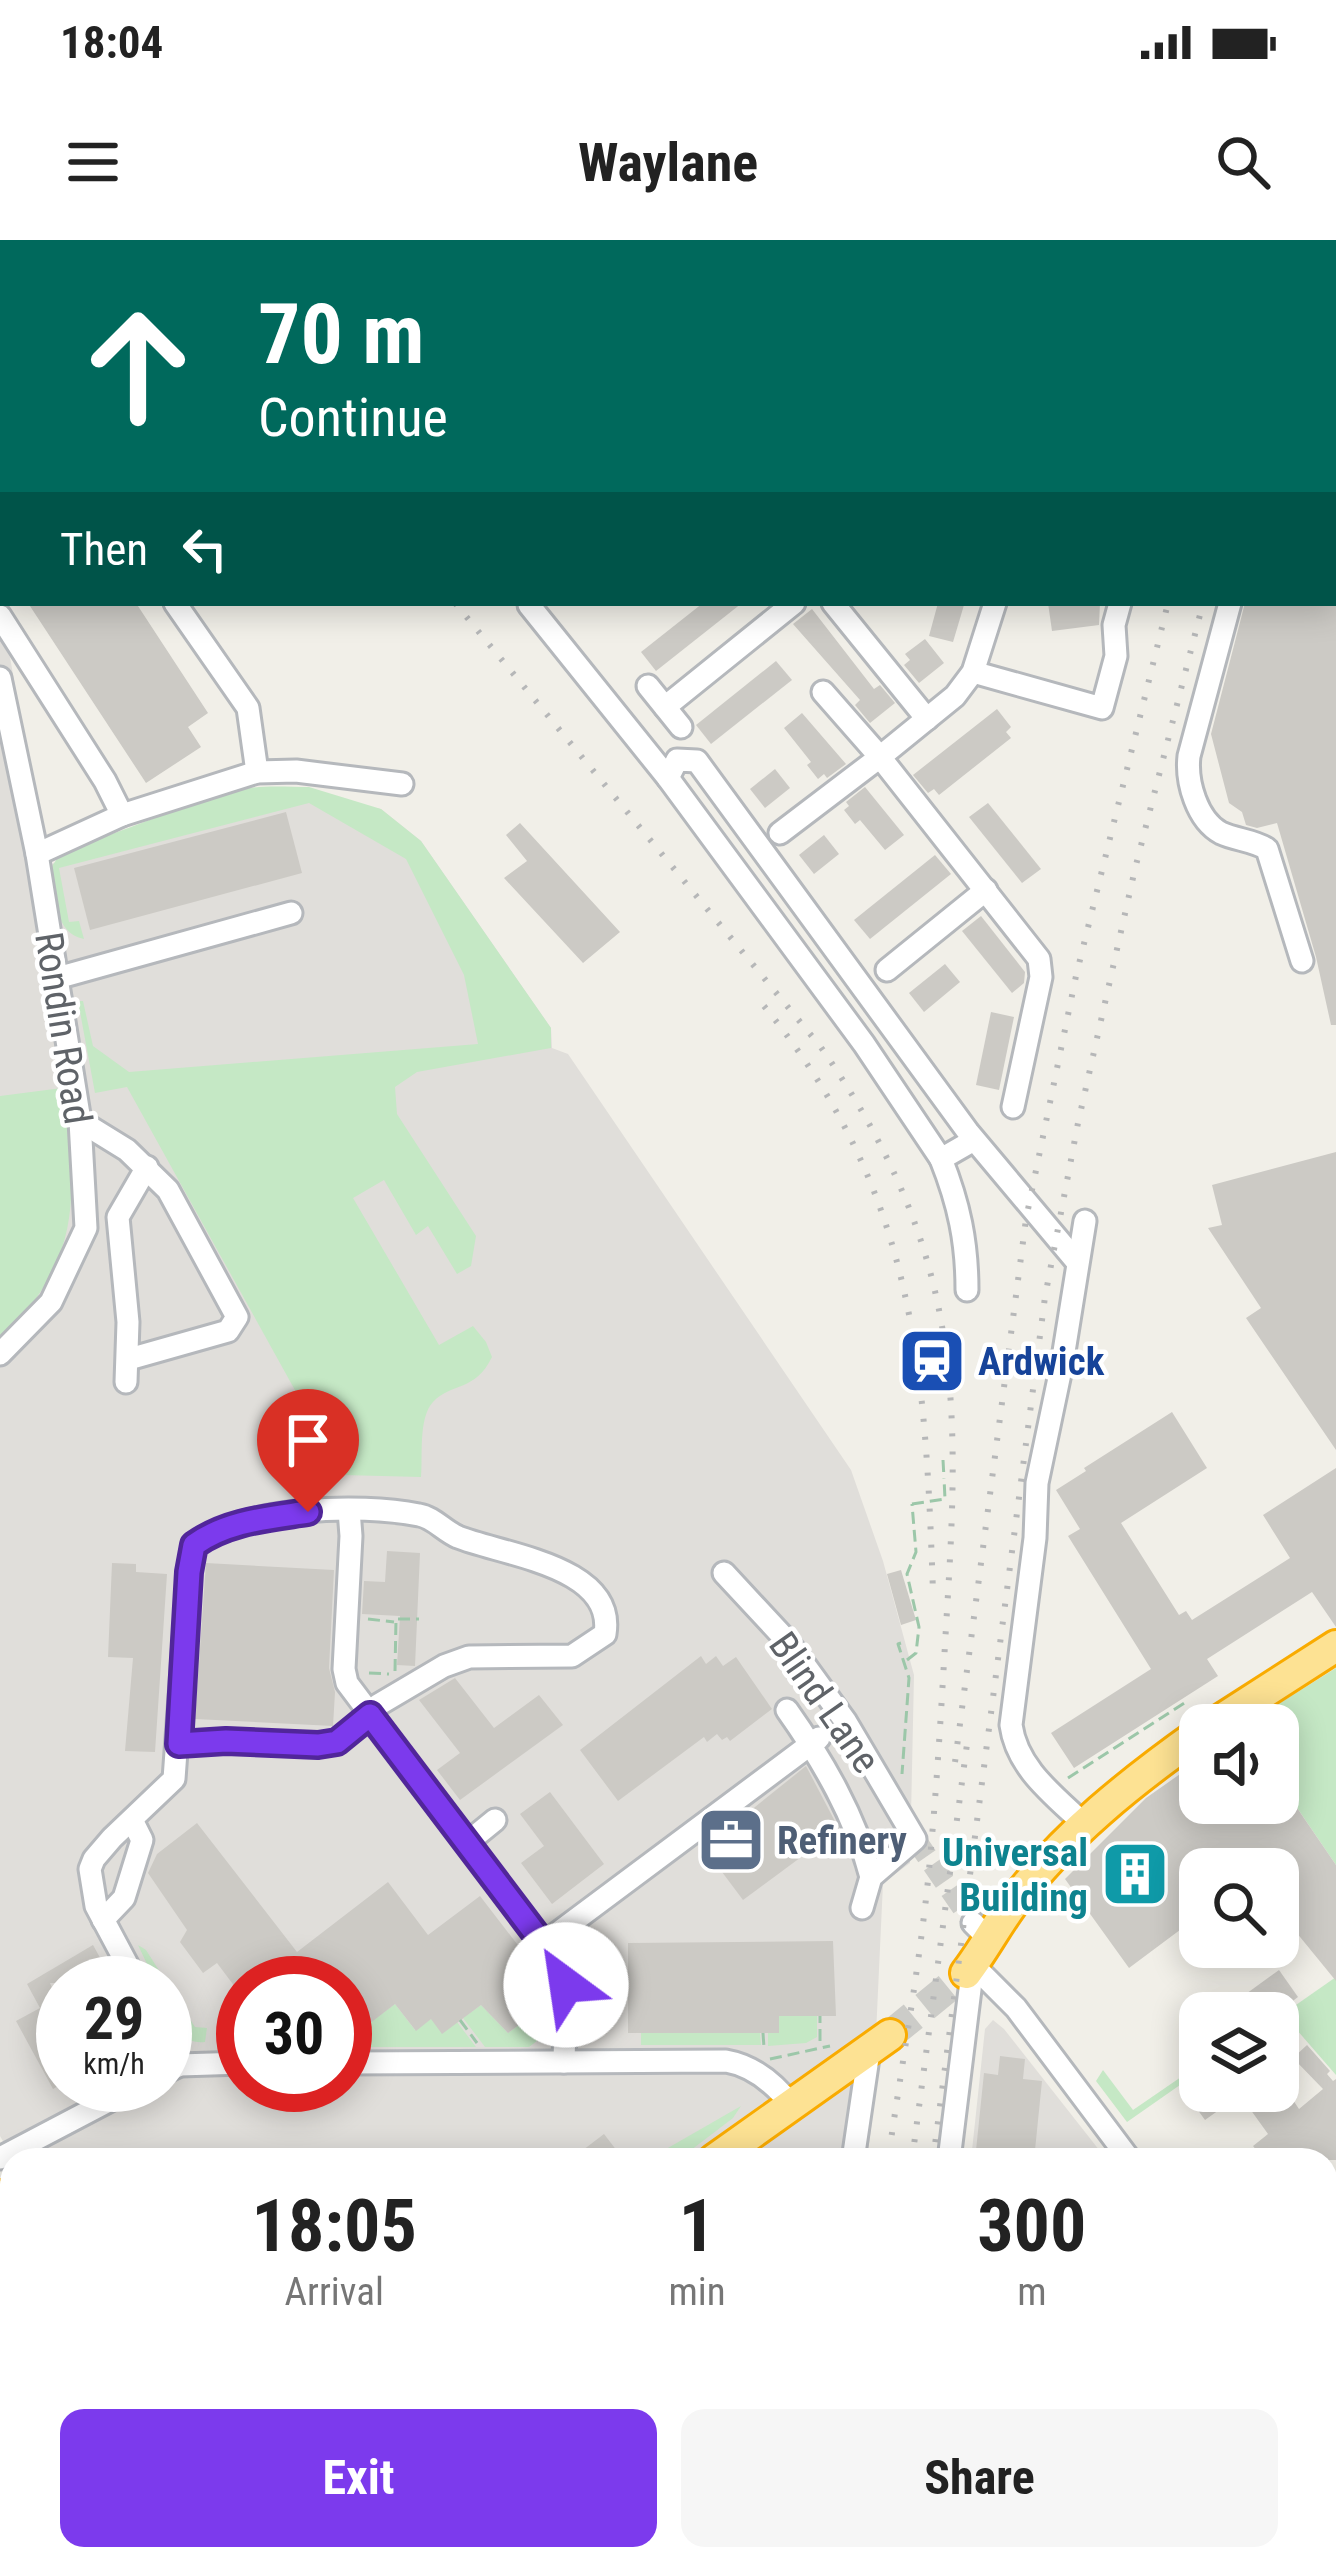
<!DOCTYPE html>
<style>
:root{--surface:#fff;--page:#f6f6f6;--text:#222;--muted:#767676;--accent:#7c3aed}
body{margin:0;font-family:"Roboto Condensed",sans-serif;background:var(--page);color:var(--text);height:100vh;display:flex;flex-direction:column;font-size:45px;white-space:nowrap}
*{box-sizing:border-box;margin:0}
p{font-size:39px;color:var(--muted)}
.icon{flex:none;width:66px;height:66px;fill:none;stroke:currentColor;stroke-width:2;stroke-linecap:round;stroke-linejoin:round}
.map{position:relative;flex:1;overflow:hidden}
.panel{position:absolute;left:0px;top:1908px;width:1338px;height:423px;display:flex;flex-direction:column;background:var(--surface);border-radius:36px 36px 0 0;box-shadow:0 6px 30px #0003}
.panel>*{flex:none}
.guide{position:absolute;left:0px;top:0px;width:1338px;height:366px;box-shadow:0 6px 30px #0003;background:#00695c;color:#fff;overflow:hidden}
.fabs{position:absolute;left:1179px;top:1464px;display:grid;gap:24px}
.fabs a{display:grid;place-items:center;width:120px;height:120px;border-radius:24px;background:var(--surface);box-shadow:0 6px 30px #0003;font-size:60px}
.speed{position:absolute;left:36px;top:1716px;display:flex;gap:24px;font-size:60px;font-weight:700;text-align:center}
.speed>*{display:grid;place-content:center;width:156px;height:156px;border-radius:50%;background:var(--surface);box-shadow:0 6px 30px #0003;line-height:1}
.speed small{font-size:30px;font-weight:400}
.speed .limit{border:18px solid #d22;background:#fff;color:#111}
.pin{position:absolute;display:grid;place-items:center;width:102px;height:102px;color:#fff;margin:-123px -51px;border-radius:50% 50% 50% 0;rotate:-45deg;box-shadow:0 0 12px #0007}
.pin .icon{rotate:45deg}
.me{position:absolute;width:132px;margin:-66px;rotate:329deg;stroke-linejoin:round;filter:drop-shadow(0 0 9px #0008)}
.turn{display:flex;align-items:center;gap:42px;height:252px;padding:0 60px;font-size:54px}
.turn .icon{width:156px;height:156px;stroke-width:2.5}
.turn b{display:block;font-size:84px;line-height:102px}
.then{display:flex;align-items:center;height:114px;padding:0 60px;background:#0003;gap:24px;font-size:45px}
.eta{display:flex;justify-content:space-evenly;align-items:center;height:204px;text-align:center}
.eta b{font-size:72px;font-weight:700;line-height:84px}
.primary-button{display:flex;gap:24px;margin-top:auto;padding:24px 60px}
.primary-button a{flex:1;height:138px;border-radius:24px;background:var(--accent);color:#fff;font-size:48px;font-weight:700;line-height:138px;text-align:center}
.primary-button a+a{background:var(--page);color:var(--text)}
.status{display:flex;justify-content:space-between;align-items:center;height:84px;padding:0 60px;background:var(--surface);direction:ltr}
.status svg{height:33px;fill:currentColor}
header{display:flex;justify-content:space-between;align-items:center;height:156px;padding:0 60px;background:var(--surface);font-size:54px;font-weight:700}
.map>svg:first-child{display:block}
.industrial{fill:#e0deda;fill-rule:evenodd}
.green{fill:#c5e8c5}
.building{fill:#cccac5}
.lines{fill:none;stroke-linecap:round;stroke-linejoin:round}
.minor-tunnel{stroke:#ccccc8;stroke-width:21;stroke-dasharray:21 10;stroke-linecap:butt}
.highway-tunnel{stroke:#ccccc8;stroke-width:30;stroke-dasharray:30 15;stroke-linecap:butt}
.minor-casing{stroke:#b5b8bc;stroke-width:27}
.highway-casing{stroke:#f9ab00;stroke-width:36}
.path{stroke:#9cc7a9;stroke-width:3;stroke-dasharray:12 6;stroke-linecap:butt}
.minor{stroke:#fff;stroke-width:21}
.highway{stroke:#fde293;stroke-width:30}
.rail{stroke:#b6b7b8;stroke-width:6;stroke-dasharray:3 15;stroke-linecap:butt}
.path-bridge{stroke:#9cc7a9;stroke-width:3;stroke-dasharray:12 6;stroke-linecap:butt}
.route-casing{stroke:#51269a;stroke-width:30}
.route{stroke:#7c3aed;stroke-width:21}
.labels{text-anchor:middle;stroke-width:9;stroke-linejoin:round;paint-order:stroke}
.street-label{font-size:39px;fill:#5f6368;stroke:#fff}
.transit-label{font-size:39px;font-weight:bold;fill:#164399;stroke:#fff;text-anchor:start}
.service-label{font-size:39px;font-weight:bold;fill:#4e5e75;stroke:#fff;text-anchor:start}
.culture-label{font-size:39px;font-weight:bold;fill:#0d838f;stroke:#fff;text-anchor:end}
</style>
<div class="status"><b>18:04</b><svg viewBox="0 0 49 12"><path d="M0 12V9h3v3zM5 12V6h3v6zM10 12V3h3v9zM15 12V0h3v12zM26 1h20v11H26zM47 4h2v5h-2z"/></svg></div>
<header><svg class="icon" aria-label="menu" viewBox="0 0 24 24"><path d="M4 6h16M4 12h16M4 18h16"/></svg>Waylane<svg class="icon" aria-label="search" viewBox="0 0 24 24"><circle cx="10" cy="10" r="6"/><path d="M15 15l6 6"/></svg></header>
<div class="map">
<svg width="1336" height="2330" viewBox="0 0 1336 2330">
<rect width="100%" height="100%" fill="#f1efe8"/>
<g class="industrial">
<path d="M0,400L10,417L46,626L134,594L287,552L381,569L421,601L551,788L552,808L568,814L851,1230L883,1321L914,1435L910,1623L883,1643L872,1881L867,1920H14L0,1896ZM63,1743H165V1845H63ZM243,1743H345V1845H243Z"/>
<polygon points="993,1780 1004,1789 1107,1920 971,1920 985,1789"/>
<polygon points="1336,2028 1336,2153 1326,2140 1326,2031"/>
<polygon points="245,2319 509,2319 517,2330 251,2330"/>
<polygon points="633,2319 813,2319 813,2330 617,2330"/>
</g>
<g class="green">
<path d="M309,547L381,569L421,601L551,788V808L417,832L395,847L397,874L476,996L471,1026L457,1034L428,986L416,995L384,940L353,958L439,1105L473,1086L486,1102L492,1117C475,1152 452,1142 433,1162C418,1178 423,1217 421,1237L342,1235L127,847L95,853L78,761H83L93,806L129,832L478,804L464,735L406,619L309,563L59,628L69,682L79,681L84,699C54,693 55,656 50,629L63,610C124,593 181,564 243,549C263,545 288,547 309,547Z"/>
<path d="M62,848C73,929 85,996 31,1065C21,1077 13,1091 0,1100V856Z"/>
<polygon points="1336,1428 1336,1625 1285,1550 1278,1554 1278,1485 1245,1485"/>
<path d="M138,1705L146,1710L195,1787L207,1788L205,1802C175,1806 165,1768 165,1743H156Z"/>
<polygon points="1336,1737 1336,1835 1283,1774"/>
<polygon points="395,1764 415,1790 431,1779 457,1782 476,1807 345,1807 345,1783 356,1793"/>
<polygon points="481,1765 508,1793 524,1781 529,1786 548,1784 546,1794 529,1807 485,1807 463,1778"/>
<polygon points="779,1776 817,1776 817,1797 806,1803 768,1806 768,1793 779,1793"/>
<polygon points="641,1793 760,1793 761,1805 641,1805"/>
<polygon points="1200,1824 1200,1831 1127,1882 1096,1841 1103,1830 1133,1870"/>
<polygon points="741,1866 733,1878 678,1920 647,1920"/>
<polygon points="0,2008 12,2031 12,2319 129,2319 130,2330 0,2330"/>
<polygon points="1326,2199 1336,2212 1336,2330 919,2330 922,2319 1326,2319"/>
</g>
<g class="building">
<polygon points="28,363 136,363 208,473 188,487 201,507 146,543"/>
<polygon points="703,363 742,363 656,431 641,412"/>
<polygon points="938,363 964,365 953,402 929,396"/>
<polygon points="1048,363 1100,363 1099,385 1052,391"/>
<polygon points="1245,363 1336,363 1336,785 1331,785 1316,717 1277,583 1257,588 1246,585 1242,572 1229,563 1211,494"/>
<polygon points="812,369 874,449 880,445 895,463 870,483 855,465 860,460 793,384"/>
<polygon points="925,399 944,423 919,443 904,425 910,420 905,414"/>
<polygon points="776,421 792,440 711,504 696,485"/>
<polygon points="997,469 1011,487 1006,492 1011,498 939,555 934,549 928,553 913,535"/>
<polygon points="802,473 846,524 827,538 824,534 818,539 807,525 811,522 784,488"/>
<polygon points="775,529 790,548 765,568 750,549"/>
<polygon points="865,547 904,595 885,610 860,580 855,584 844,570 849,566 846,562"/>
<polygon points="988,563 1041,629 1022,643 969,577"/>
<polygon points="286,572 302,633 90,690 74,628"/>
<polygon points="520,583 620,692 583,723 504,638 527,621 506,595"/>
<polygon points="824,595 839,614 814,634 799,615"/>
<polygon points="935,615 951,634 870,699 854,680"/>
<polygon points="981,676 1025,732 1024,743 1012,753 962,691"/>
<polygon points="945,724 960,742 924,772 909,753"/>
<polygon points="991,772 1014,777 999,850 976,845"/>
<polygon points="1336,912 1336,1210 1246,1078 1261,1068 1208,988 1222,985 1212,945"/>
<polygon points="1172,1172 1207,1228 1121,1283 1179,1375 1186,1371 1192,1380 1290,1318 1263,1275 1336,1228 1336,1387 1312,1352 1207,1419 1218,1436 1074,1528 1051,1493 1151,1429 1068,1296 1080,1289 1056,1250 1086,1231 1084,1228"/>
<polygon points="387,1311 420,1313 415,1426 397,1425 400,1376 362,1374 364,1341 385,1342"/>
<polygon points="112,1323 136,1324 136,1332 167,1334 155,1512 125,1511 133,1418 108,1417"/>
<polygon points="206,1323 334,1330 329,1428 335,1452 333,1486 195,1479"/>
<polygon points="901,1330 916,1380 901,1385 887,1334"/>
<polygon points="701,1416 706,1424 716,1416 723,1426 736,1417 772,1469 730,1501 727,1497 722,1500 717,1494 707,1502 704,1497 618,1561 580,1510"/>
<polygon points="455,1438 494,1488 539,1455 563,1485 460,1560 437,1530 460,1513 419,1460"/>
<polygon points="1200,1520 1200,1563 1278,1563 1278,1540 1336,1625 1336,1741 1278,1670 1278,1629 1200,1629 1200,1675 1129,1728 1065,1639 1146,1558"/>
<polygon points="806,1526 839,1589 743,1660 704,1608"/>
<polygon points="550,1552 604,1624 552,1664 521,1623 544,1606 520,1574"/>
<polygon points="197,1583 297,1712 388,1642 428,1695 480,1656 547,1743 537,1750 547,1764 508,1793 481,1765 442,1794 431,1779 416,1791 395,1764 356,1794 345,1780 345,1743 298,1743 280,1719 249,1743 243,1743 238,1751 217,1723 203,1733 180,1702 187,1690 148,1633 157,1614"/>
<polygon points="833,1701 836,1776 779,1776 779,1793 628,1793 628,1703"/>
<polygon points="93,1705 114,1743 50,1743 63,1774 63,1843 53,1849 16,1781 40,1768 27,1744"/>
<polygon points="1279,1730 1298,1757 1277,1773 1252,1773 1239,1759"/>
<polygon points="1307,1805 1330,1831 1327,1834 1333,1841 1336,1839 1336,1920 1264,1920 1253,1906 1268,1894 1240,1855 1205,1880 1184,1851 1287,1851 1299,1869 1323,1849 1293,1818"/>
<polygon points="1000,1816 1025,1819 1023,1839 1042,1841 1034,1920 975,1920 984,1833 998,1835"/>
<polygon points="604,1894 624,1920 591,1920 583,1910"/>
</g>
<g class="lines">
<g class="minor-tunnel">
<polyline points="1259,0 1269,3"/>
<polyline points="915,1599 973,1683"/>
</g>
<polyline class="highway-tunnel" points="890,1795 966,1733"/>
<defs>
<g id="minor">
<polyline points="349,0 352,3"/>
<polyline points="764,0 767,3"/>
<polyline points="328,3 331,0"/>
<polyline points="503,3 504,0"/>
<polyline points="616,3 619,0"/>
<polyline points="926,3 927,0"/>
<polyline points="1098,3 1099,0"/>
<polyline points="1335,22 1335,24"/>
<polyline points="1335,74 1336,72"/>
<polyline points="175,363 248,468 257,532"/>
<polyline points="833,363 927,479"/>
<polyline points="995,363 973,432 955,456 880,517 1039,719 1041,737 1013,867"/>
<path d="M1230,363L1189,516C1186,542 1197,580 1221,593C1236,600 1253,600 1267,609L1302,721"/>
<polyline points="529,365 668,538"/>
<polyline points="0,376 105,541 122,575"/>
<polyline points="973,432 1102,468 1116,416 1114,385 1120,363"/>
<polyline points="0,438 37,614 80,881 86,988 51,1062 0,1114"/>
<polyline points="648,446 681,487"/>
<polyline points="665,467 794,363"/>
<polyline points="780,593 880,517 823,452"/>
<polyline points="37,614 122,575 257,532 296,531 402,544"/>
<polyline points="887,730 986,650"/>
<polyline points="57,738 291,673"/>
<polyline points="80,881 127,910 168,950 237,1077 228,1091 129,1119"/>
<polyline points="974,900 941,919 864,804 668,538 677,520 697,521 968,892 1077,1022"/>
<path d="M941,919C959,964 967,1002 967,1050"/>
<polyline points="126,1142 128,1082 118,977 147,927"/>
<polyline points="349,1270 351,1296 344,1429 347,1443 560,1726 566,1745 564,1822"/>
<polyline points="724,1333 788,1402 846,1482 915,1599 871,1637 862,1668"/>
<path d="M787,1470C823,1521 855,1576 871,1637"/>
<path d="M1085,1585C1055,1556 1017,1529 1011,1485L1035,1298L1037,1243L1062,1124L1085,981"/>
<polyline points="468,1602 495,1580"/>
<polyline points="103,1680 124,1658 142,1600 132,1580"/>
<polyline points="973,1683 989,1699"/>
<polyline points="543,1704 819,1498"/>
<polyline points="973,1725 1016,1768 1130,1920"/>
<path d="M137,1743L96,1666L90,1629L94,1619L112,1598L174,1539L189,1332L194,1305C245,1267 358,1263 419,1275C433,1277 444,1291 458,1297C503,1315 616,1326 605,1394L572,1416L469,1417L444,1426L378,1465L359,1486L337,1502L318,1505L226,1500L179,1504"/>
<polyline points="165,1796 180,1825"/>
<path d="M345,1823L726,1821C755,1826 776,1845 793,1867"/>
<polyline points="165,1832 180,1825 243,1823"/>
<polyline points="0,1918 139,1845"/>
<polyline points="853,1920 869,1811"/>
<polyline points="949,1920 973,1725"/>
<polyline points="1326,2148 1336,2140"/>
<polyline points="1326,2170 1336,2183"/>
<polyline points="328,2319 336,2330"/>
<polyline points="491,2319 499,2330"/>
<polyline points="597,2330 602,2326"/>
<polyline points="797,2330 798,2319"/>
<polyline points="899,2330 899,2319"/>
<polyline points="1288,2330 1289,2319"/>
</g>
<g id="highway">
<polyline points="1213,1485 1336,1406"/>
<path d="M966,1733C983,1711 996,1686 1013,1663C1064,1595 1131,1542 1200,1493"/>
<polyline points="714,1920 890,1795"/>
<polyline points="0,1956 12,1977"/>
<polyline points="201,2330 208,2319"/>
<polyline points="238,2330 244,2319"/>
</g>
</defs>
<use href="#minor" class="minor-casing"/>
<use href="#highway" class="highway-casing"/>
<g class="path">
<polyline points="943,1220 944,1238"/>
<polyline points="368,1379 394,1382"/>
<polyline points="901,1403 898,1404 909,1438 902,1534"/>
<polyline points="907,1420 916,1413 919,1387 907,1334 916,1312 912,1264"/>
<polyline points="395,1431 396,1379 419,1379"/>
<polyline points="369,1433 389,1434"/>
<polyline points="1068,1538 1189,1460"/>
<polyline points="527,1778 530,1782 548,1780"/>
<polyline points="460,1780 477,1803"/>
<polyline points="763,1793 764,1808"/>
<polyline points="820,1801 820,1776"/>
<polyline points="770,1819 830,1806"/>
<polyline points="0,2059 12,2078"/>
<polyline points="157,2319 159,2330"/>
</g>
<use href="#minor" class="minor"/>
<use href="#highway" class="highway"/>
<g class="rail">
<polyline points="147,0 149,3"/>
<polyline points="1279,3 1280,0"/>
<polyline points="1299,3 1300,0"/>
<path d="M455,363L820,806C870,877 912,957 933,1043C961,1156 953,1271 946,1387C941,1474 936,1562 927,1650C917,1740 901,1830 888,1920"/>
<path d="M764,766C915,951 925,1123 933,1352"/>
<polyline points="955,1522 1026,979 1076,736 1168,363"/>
<polyline points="912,1920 967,1504"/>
<polyline points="933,1920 1045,1057 1078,883 1135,629 1203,363"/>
<polyline points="823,2330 824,2319"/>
<polyline points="857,2330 858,2319"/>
<polyline points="877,2330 878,2319"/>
</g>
<polyline class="path-bridge" points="912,1264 945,1259 944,1238"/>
</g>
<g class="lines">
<defs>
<path id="route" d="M308,1272C269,1278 227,1281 194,1305L189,1332L179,1504L226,1501L318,1505L337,1502L370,1475L560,1726L566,1745"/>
</defs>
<use href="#route" class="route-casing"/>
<use href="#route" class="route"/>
</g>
<defs>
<symbol id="station-square" viewBox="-11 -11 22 22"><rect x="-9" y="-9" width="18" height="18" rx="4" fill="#1a4fb4" stroke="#fff"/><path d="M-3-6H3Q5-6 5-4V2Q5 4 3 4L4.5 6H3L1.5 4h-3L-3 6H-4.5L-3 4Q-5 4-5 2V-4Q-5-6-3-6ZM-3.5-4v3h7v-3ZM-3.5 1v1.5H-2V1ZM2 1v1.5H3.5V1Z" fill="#fff"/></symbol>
<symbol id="office-square" viewBox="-11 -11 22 22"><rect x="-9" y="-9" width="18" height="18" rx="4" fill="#5c6f8a" stroke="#fff"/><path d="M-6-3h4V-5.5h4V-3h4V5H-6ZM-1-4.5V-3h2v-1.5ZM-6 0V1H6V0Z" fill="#fff"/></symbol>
<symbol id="building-square" viewBox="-11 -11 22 22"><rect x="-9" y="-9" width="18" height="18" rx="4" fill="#0f9aa8" stroke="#fff"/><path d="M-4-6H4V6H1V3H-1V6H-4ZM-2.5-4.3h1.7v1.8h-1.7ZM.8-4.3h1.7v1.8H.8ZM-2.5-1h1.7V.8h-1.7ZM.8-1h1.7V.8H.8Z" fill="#fff"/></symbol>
</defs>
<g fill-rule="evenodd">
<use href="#station-square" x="894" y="1083" width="76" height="76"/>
<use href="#office-square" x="693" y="1562" width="76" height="76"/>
<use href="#building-square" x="1097" y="1596" width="76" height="76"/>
</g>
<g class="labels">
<g class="street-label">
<text transform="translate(64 788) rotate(81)" y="14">Rondin Road</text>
<text transform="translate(825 1462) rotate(55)" y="14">Blind Lane</text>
</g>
<g class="transit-label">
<text x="978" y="1135">Ardwick</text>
</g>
<g class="service-label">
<text x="777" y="1614">Refinery</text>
</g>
<g class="culture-label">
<text x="1088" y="1626">Universal<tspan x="1088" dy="45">Building</tspan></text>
</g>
</g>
</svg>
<div class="fabs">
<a><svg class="icon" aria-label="sound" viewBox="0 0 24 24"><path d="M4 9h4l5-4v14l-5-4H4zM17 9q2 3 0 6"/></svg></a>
<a><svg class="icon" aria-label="search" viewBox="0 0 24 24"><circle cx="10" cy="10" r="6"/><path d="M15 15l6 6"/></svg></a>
<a><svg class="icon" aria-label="layers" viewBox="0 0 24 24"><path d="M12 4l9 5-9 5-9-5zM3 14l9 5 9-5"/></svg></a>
</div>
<div class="speed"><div>29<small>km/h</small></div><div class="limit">30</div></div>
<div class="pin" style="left:308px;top:1272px;background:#d93025"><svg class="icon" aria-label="arrive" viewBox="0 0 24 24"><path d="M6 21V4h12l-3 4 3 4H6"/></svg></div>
<svg class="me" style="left:566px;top:1745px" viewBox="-20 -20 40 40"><circle r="19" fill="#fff"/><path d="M0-13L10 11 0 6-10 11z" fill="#7c3aed"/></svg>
<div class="guide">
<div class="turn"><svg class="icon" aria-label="ahead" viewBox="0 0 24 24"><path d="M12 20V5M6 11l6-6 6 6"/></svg><div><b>70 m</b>Continue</div></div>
<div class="then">Then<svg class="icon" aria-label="left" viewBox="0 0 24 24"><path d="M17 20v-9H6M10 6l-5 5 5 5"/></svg></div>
</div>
<section class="panel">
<div class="eta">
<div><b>18:05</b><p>Arrival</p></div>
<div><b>1</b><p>min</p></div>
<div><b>300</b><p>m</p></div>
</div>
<div class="primary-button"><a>Exit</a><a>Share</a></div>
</section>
</div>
